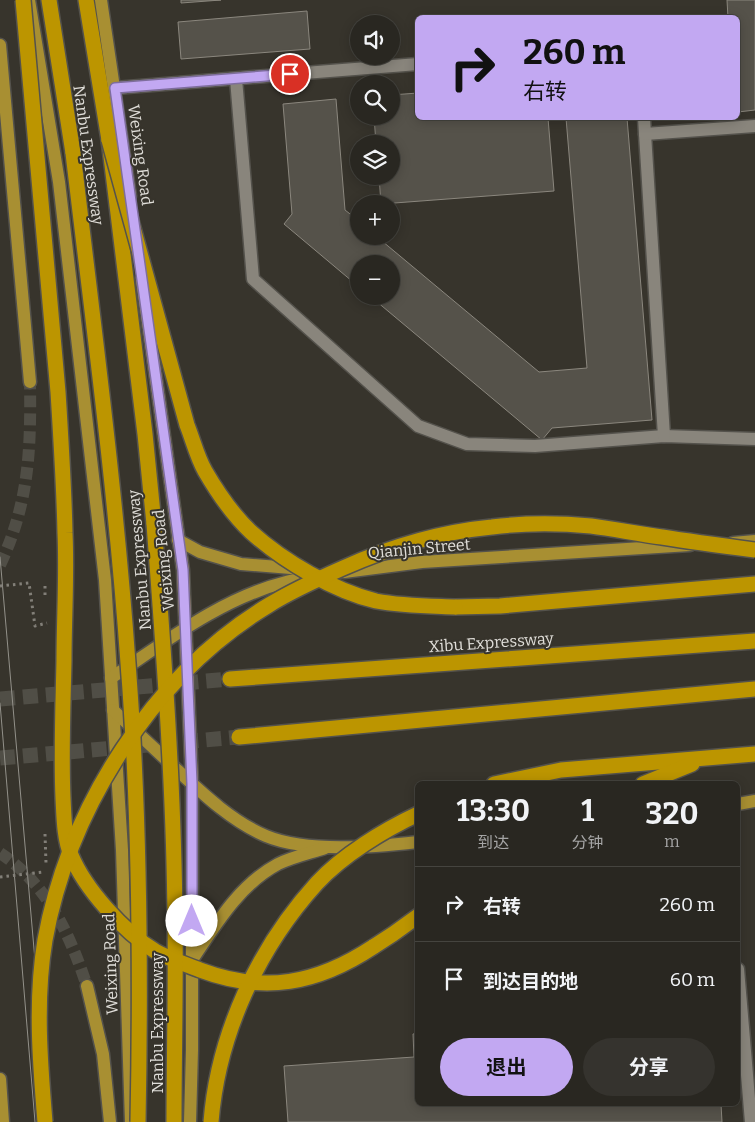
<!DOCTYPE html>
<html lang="zh">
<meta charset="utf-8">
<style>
:root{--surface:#292721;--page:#35332e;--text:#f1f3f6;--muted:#a5a5a5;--line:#45443f;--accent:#c2a8f2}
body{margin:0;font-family:Bitter,"Noto Sans SC",serif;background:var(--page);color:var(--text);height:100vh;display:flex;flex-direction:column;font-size:19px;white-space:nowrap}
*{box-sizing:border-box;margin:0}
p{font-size:16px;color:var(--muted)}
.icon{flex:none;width:28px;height:28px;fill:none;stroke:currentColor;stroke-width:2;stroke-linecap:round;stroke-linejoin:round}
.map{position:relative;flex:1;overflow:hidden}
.panel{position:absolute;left:415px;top:781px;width:325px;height:325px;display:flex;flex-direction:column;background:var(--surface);border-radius:8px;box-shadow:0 2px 12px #0003,0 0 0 1px var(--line)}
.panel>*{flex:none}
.banner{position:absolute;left:415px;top:15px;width:325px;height:105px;border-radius:8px;box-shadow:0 2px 12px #0003,0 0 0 1px var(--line);background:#c2a8f2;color:#111;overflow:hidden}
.fabs{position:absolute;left:350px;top:15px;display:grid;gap:10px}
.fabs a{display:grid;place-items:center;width:50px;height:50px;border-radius:50%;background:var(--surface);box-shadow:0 2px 12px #0003,0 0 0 1px var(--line);font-size:25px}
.pin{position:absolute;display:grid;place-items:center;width:42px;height:42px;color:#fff;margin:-21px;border:2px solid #fff;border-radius:50%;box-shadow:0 1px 5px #0007}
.me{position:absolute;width:55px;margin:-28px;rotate:0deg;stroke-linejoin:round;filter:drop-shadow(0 0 4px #0008)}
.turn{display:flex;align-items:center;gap:18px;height:105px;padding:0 25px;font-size:22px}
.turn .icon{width:65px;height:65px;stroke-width:2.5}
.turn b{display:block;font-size:35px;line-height:42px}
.eta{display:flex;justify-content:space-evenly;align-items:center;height:85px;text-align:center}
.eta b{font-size:30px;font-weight:700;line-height:35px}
.cta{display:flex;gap:10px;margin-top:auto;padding:10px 25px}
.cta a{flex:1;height:58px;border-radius:30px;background:var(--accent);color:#111;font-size:20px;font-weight:700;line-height:58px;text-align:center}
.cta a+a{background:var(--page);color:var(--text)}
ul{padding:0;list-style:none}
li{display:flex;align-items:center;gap:15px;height:75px;padding:0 25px;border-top:1px solid var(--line)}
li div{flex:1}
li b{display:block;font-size:19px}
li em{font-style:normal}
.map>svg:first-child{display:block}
.building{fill:#55524a;stroke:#8b877e}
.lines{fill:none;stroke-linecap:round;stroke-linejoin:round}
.major-tunnel{stroke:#504e46;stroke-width:12;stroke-dasharray:12 6;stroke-linecap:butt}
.highway-tunnel{stroke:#504e46;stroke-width:15;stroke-dasharray:15 8;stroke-linecap:butt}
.minor-casing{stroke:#54524c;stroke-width:15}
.major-casing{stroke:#54524c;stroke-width:15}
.highway-casing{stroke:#54524c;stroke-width:18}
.minor{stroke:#89857c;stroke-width:12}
.major{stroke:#a88f32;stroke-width:12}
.highway{stroke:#bc9500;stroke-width:15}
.tram{stroke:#93918a;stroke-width:1}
.highway-bridge-casing{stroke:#54524c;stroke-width:18;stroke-linecap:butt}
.path-bridge{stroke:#827f78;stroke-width:3;stroke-dasharray:2.5 4;stroke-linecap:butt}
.highway-bridge{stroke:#bc9500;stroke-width:15}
.route-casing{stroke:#7e6d9d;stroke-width:12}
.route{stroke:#c2a8f2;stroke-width:9}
.labels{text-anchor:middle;stroke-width:4;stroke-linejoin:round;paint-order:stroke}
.street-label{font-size:16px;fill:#e0ded9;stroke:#37342c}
</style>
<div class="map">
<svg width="755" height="1122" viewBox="0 0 755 1122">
<rect width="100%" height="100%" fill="#37342c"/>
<g class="building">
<polygon points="181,0 221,0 181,3"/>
<polygon points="727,0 755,0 755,110 738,112 738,18 728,18"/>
<polygon points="307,11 310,49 181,59 178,22"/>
<polygon points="418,93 418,118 548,118 554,191 381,204 379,176 391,176 391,144 376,144 374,116 391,116 391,95"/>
<polygon points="336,99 345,210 359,221 359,236 376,236 539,372 587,368 566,118 627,118 652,420 552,428 542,440 370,296 391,296 391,264 359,264 359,287 284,224 292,214 283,104"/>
<polygon points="418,1033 418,1104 721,1104 722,1122 288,1122 284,1066 414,1057 413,1034"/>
</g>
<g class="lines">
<g class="major-tunnel">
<path d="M0,565C29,503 31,450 30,382"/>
<path d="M0,853C48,885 69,933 87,986"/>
</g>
<g class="highway-tunnel">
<polyline points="0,699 230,679"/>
<polyline points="0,758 239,737"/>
</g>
<defs>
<g id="minor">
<polyline points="236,79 253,279 418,426 467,444 535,446 664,436 755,439"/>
<polyline points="115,88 418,64"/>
<polyline points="644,118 664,436"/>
<polyline points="645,134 755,126"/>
<polyline points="738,969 751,1122"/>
</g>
<g id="major">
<polyline points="29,0 59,182 105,580 122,850 131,1122"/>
<polyline points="101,0 130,196"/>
<polyline points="0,45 30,382"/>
<polyline points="142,280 183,570 192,784 192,1050 190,1122"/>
<polyline points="178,540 200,552 241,564 303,569"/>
<polyline points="733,543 755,541"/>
<polyline points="344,572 422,562 690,545"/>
<path d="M111,678C165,642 222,598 286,582C296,579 307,578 317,576"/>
<path d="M113,710C133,729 154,748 174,767C202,793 231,821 266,836C307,853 374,847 418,842"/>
<polyline points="738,804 755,801"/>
<path d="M192,960C216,924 239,885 278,864C292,857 310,853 325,848"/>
<polyline points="87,986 103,1054 110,1122"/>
<polyline points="0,1079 3,1122"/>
</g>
<g id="highway">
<polyline points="49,0 73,153"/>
<polyline points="86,0 109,140 145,434 154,524"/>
<polyline points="455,607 500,606 755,584"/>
<polyline points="230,679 755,641"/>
<polyline points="239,737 755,689"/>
<polyline points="494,784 561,770 755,754"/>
<polyline points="643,784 692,764"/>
<polyline points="373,947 393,934 418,916"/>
</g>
</defs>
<use href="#minor" class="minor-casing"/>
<use href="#major" class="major-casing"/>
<use href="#highway" class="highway-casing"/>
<use href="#minor" class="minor"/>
<use href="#major" class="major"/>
<use href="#highway" class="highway"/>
<g class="tram">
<polyline points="0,557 49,1122"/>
<polyline points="0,703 35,1122"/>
</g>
<defs>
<g id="highway-bridge">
<path d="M23,0L58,392C61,439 64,486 65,533C67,576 64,619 64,661C63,707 61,753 63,798C64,816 64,838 71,855C85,889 124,932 155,951C169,959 185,964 200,970C264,994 317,984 373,947"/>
<path d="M109,140L187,425C193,440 197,457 205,471C216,490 234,516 251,532C283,561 334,591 376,601C402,606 429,606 455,607"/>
<path d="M73,153C93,323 116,492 128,663C140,816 141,969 138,1122"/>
<path d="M154,524C164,656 174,789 175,921C176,988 174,1055 174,1122"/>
<path d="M45,1122C40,1062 35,1000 45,940C69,808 153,675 269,605C293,590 318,579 343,568C390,547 440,532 492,527C524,523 558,523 591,526C615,529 638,534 662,537C693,542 724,546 755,550"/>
<path d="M211,1122C218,1034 258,948 317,883C343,855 384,830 418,814"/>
</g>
</defs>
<use href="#highway-bridge" class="highway-bridge-casing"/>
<g class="path-bridge">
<polyline points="0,586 29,583 35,626 47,623"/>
<polyline points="45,586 45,595"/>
<polyline points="45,834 46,863"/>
<polyline points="0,877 44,872"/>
</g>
<use href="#highway-bridge" class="highway-bridge"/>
</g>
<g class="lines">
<defs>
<polyline id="route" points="192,921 192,784 183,570 115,88 290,74"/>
</defs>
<use href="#route" class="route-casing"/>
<use href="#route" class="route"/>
</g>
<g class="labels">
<g class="street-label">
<text transform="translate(89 155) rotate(82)" y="6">Nanbu Expressway</text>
<text transform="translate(141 155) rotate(82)" y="6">Weixing Road</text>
<text transform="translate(419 548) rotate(-5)" y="6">Qianjin Street</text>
<text transform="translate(139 560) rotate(-95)" y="6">Nanbu Expressway</text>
<text transform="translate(163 560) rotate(-96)" y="6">Weixing Road</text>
<text transform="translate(491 642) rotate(-4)" y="6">Xibu Expressway</text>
<text transform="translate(110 964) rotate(-92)" y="6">Weixing Road</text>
<text transform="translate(157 1023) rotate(-90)" y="6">Nanbu Expressway</text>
</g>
</g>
</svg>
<div class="fabs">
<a><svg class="icon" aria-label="sound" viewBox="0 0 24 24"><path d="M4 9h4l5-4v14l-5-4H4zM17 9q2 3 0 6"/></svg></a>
<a><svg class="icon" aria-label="search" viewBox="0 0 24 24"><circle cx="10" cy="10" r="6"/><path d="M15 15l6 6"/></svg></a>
<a><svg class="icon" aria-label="layers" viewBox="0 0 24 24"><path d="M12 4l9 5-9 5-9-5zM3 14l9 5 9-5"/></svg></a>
<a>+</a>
<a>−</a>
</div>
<div class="pin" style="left:290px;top:74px;background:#d93025"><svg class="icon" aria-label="arrive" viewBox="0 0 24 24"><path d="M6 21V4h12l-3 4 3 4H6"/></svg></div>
<svg class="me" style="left:192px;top:921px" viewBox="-20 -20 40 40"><circle r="19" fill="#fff"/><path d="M0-13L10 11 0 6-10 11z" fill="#c2a8f2"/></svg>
<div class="banner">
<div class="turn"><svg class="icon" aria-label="right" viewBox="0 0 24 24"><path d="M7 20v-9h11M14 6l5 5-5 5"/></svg><div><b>260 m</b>右转</div></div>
</div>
<section class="panel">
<div class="eta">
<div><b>13:30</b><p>到达</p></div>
<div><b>1</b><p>分钟</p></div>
<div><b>320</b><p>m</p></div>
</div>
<ul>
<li><svg class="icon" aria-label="right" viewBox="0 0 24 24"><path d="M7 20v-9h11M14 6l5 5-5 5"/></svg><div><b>右转</b></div><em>260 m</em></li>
<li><svg class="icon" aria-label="arrive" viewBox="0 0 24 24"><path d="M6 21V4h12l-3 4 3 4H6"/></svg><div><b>到达目的地</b></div><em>60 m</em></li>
</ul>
<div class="cta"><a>退出</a><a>分享</a></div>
</section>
</div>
